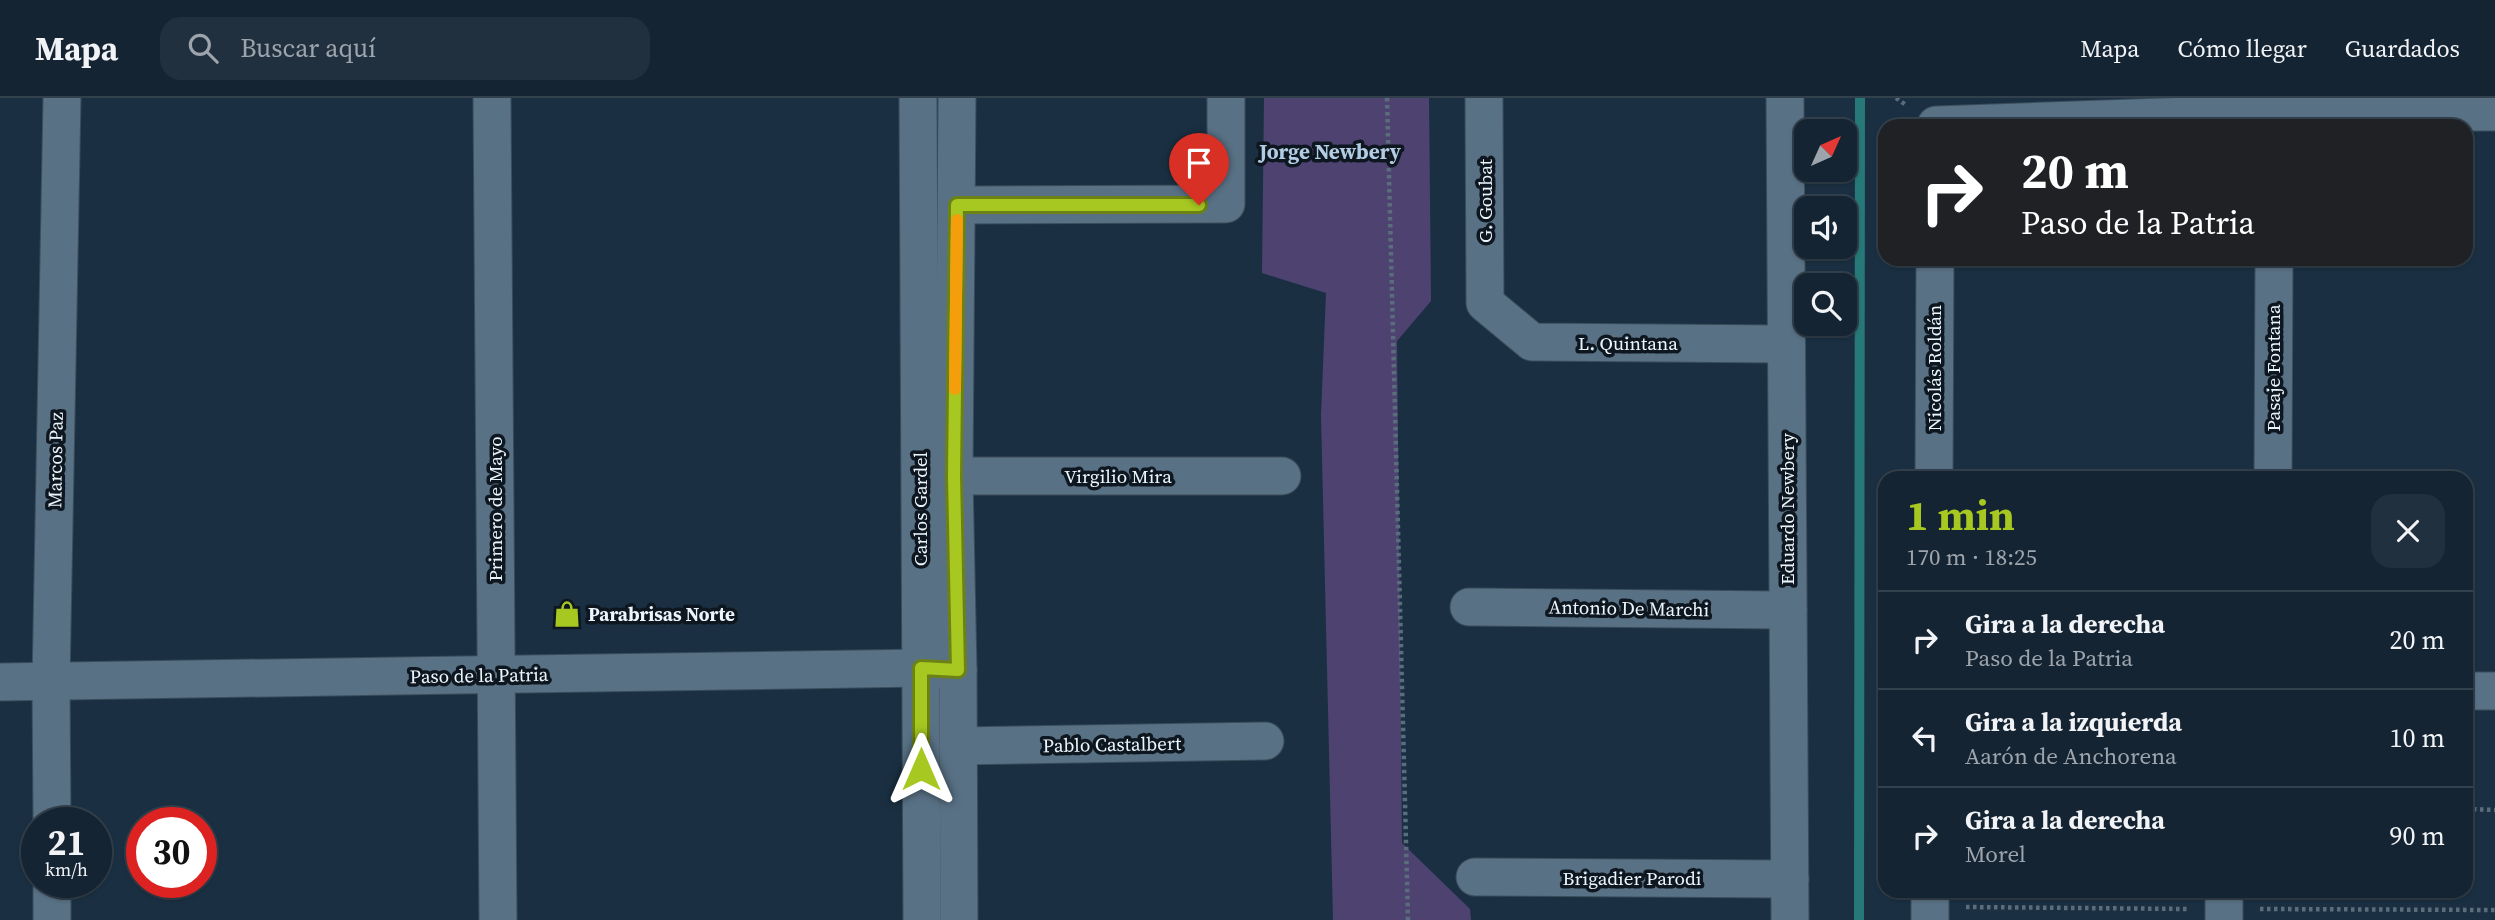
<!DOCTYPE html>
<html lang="es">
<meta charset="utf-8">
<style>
:root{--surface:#142432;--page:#21303e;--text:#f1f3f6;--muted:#9da4ac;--line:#33414d;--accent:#a6c821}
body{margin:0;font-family:"Source Serif 4",serif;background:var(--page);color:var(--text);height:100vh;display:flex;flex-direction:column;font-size:26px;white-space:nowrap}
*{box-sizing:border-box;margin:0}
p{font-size:23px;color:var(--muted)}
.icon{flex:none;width:38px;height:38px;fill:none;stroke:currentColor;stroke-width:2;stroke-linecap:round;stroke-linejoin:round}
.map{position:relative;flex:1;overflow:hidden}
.sheet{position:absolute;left:1878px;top:373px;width:595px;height:427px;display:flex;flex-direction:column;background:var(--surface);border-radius:21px;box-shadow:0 2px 5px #0004,0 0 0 2px var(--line)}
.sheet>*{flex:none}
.hud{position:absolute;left:1878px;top:21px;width:595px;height:147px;border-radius:21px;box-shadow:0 2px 5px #0004,0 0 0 2px var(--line);background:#202124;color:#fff;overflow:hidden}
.needle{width:46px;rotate:45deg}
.fabs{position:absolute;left:1794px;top:21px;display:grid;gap:14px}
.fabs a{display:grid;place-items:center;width:63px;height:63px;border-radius:14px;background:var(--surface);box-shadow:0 2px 5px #0004,0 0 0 2px var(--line);font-size:35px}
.speed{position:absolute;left:21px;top:709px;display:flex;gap:14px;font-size:35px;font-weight:700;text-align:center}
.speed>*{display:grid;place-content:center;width:91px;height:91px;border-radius:50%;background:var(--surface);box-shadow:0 2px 5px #0004,0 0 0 2px var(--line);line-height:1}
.speed small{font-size:18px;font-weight:400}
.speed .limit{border:10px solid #d22;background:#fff;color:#111}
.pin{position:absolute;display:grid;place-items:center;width:60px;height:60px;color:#fff;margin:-72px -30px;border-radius:50% 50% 50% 0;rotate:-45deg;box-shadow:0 0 7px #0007}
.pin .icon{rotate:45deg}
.me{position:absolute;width:77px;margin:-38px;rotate:0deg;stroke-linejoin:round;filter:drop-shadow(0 0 5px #0008)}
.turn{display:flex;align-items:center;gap:24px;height:147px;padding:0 28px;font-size:32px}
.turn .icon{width:91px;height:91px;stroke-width:2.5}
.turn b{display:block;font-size:49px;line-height:60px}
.round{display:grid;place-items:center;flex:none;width:74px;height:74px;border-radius:21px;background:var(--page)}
.head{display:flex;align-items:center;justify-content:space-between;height:119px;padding:0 28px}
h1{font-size:42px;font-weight:700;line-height:52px;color:var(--accent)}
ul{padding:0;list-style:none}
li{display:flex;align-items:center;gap:21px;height:98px;padding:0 28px;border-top:2px solid var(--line)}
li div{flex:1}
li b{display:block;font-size:26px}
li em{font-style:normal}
header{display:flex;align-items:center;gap:42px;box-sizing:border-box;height:98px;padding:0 35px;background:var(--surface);border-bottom:2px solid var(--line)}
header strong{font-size:33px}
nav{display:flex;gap:38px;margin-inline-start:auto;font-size:24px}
.search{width:490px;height:63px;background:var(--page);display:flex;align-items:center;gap:18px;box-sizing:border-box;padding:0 24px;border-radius:21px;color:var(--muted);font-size:26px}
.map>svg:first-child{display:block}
.green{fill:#4e4271}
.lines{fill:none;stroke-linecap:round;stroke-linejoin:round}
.stream{stroke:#277878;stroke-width:10}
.minor-casing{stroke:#3a4d5b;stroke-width:39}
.path{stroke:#5a6d7c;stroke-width:4.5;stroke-dasharray:3.5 3.5;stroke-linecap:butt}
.minor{stroke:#597185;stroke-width:37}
.route-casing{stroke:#6c8215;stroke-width:18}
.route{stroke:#a6c821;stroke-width:12}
.slow{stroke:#f59e0b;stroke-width:12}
.labels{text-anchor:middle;stroke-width:7;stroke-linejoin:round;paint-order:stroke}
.street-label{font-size:19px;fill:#eaf5fe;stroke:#0e171f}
.poi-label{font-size:19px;font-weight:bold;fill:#eaf5fe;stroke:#0e171f;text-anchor:start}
.neighbourhood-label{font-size:21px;font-weight:bold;fill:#b2cce3;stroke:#0e171f}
</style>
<header>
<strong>Mapa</strong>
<div class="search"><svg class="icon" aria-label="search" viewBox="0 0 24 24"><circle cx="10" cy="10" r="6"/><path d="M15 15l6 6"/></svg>Buscar aquí</div>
<nav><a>Mapa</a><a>Cómo llegar</a><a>Guardados</a></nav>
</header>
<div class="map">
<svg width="2495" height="822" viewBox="0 0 2495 822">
<rect width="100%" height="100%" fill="#1a3042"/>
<polygon class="green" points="1264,0 1429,0 1431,203 1397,243 1402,745 1470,811 1471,822 1333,822 1321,317 1326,195 1262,175"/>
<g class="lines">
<polyline class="stream" points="1859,822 1860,0"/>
<defs>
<g id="minor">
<polyline points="492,0 498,822"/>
<polyline points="918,0 922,822"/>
<polyline points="957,0 954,378 958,572 959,822"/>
<polyline points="1484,0 1485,205 1532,244 1786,246"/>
<polyline points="1785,0 1790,822"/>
<polyline points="1936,27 2274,15 2495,14"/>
<polyline points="957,107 1226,106 1226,0"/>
<polyline points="954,378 1282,378"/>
<polyline points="1934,380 1935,161"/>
<polyline points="2273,380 2274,161"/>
<polyline points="1469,509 1788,512"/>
<polyline points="0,584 921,570 958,572"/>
<polyline points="2466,593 2495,593"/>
<polyline points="958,648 1265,643"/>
<polyline points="52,724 51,584 62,0"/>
<polyline points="1475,779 1790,781"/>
<polyline points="52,784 52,822"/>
<polyline points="1930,793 1930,822"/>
<polyline points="2224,793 2224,822"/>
</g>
</defs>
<use href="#minor" class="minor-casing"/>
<g class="path">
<polyline points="1387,0 1408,822"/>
<polyline points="1896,0 1906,7"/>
<polyline points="2466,711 2495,712"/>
<polyline points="1966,809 2188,811"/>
<polyline points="2260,811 2495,812"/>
</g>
<use href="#minor" class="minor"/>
</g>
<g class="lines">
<defs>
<polyline id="route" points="921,671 921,570 958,572 954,378 957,107 1199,107"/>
</defs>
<use href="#route" class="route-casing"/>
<use href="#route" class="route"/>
<polyline class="slow" points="955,291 957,122"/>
</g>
<defs>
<symbol id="shop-bare" viewBox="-9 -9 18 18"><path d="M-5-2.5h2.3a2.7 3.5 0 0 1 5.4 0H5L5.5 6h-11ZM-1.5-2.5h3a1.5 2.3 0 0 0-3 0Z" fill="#a6c821" stroke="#0e171f" stroke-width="2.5" paint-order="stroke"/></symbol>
</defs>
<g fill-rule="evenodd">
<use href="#shop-bare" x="548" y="497" width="38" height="38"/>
</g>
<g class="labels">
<g class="street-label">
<text transform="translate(1485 103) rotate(-90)" y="7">G. Goubat</text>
<text x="1628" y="252">L. Quintana</text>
<text transform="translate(1934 270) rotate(-90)" y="7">Nicolás Roldán</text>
<text transform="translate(2273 270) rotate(-90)" y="7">Pasaje Fontana</text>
<text transform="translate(55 362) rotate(-89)" y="7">Marcos Paz</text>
<text x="1118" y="385">Virgilio Mira</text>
<text transform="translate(495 411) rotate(-90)" y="7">Primero de Mayo</text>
<text transform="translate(920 411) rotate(-90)" y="7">Carlos Gardel</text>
<text transform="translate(1787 411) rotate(-90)" y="7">Eduardo Newbery</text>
<text transform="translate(1629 510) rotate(1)" y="7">Antonio De Marchi</text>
<text transform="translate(479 577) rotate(-1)" y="7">Paso de la Patria</text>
<text transform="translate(1112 646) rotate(-1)" y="7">Pablo Castalbert</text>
<text x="1632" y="787">Brigadier Parodi</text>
</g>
<g class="poi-label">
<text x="588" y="523">Parabrisas Norte</text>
</g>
<g class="neighbourhood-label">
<text x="1330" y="61">Jorge Newbery</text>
</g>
</g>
</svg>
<div class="fabs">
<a><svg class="needle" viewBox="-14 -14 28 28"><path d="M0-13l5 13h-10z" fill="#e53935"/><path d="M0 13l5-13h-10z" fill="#9da4ac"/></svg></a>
<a><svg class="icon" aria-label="sound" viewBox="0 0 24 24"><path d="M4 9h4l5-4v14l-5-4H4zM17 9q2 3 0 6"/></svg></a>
<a><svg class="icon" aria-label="search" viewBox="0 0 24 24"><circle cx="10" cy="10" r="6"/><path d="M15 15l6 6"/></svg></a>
</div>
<div class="speed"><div>21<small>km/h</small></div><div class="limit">30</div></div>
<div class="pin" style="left:1199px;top:107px;background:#d93025"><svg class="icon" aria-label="arrive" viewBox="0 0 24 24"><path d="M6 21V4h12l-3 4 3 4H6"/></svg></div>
<svg class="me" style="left:921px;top:671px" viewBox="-20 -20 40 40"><path d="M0-17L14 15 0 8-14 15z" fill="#a6c821" stroke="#fff" stroke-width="4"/></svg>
<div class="hud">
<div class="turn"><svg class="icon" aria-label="right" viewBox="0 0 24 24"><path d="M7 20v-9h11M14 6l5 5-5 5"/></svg><div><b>20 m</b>Paso de la Patria</div></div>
</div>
<section class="sheet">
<div class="head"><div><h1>1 min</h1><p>170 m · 18:25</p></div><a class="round"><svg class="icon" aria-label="close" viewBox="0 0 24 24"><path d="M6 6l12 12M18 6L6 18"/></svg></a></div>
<ul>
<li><svg class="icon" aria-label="right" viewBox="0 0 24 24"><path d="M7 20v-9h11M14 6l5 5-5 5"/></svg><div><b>Gira a la derecha</b><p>Paso de la Patria</p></div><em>20 m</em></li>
<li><svg class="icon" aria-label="left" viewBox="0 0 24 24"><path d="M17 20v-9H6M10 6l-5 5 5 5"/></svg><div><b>Gira a la izquierda</b><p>Aarón de Anchorena</p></div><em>10 m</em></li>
<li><svg class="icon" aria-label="right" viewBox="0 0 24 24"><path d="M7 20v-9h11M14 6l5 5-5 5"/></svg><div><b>Gira a la derecha</b><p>Morel</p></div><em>90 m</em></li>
</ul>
</section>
</div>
